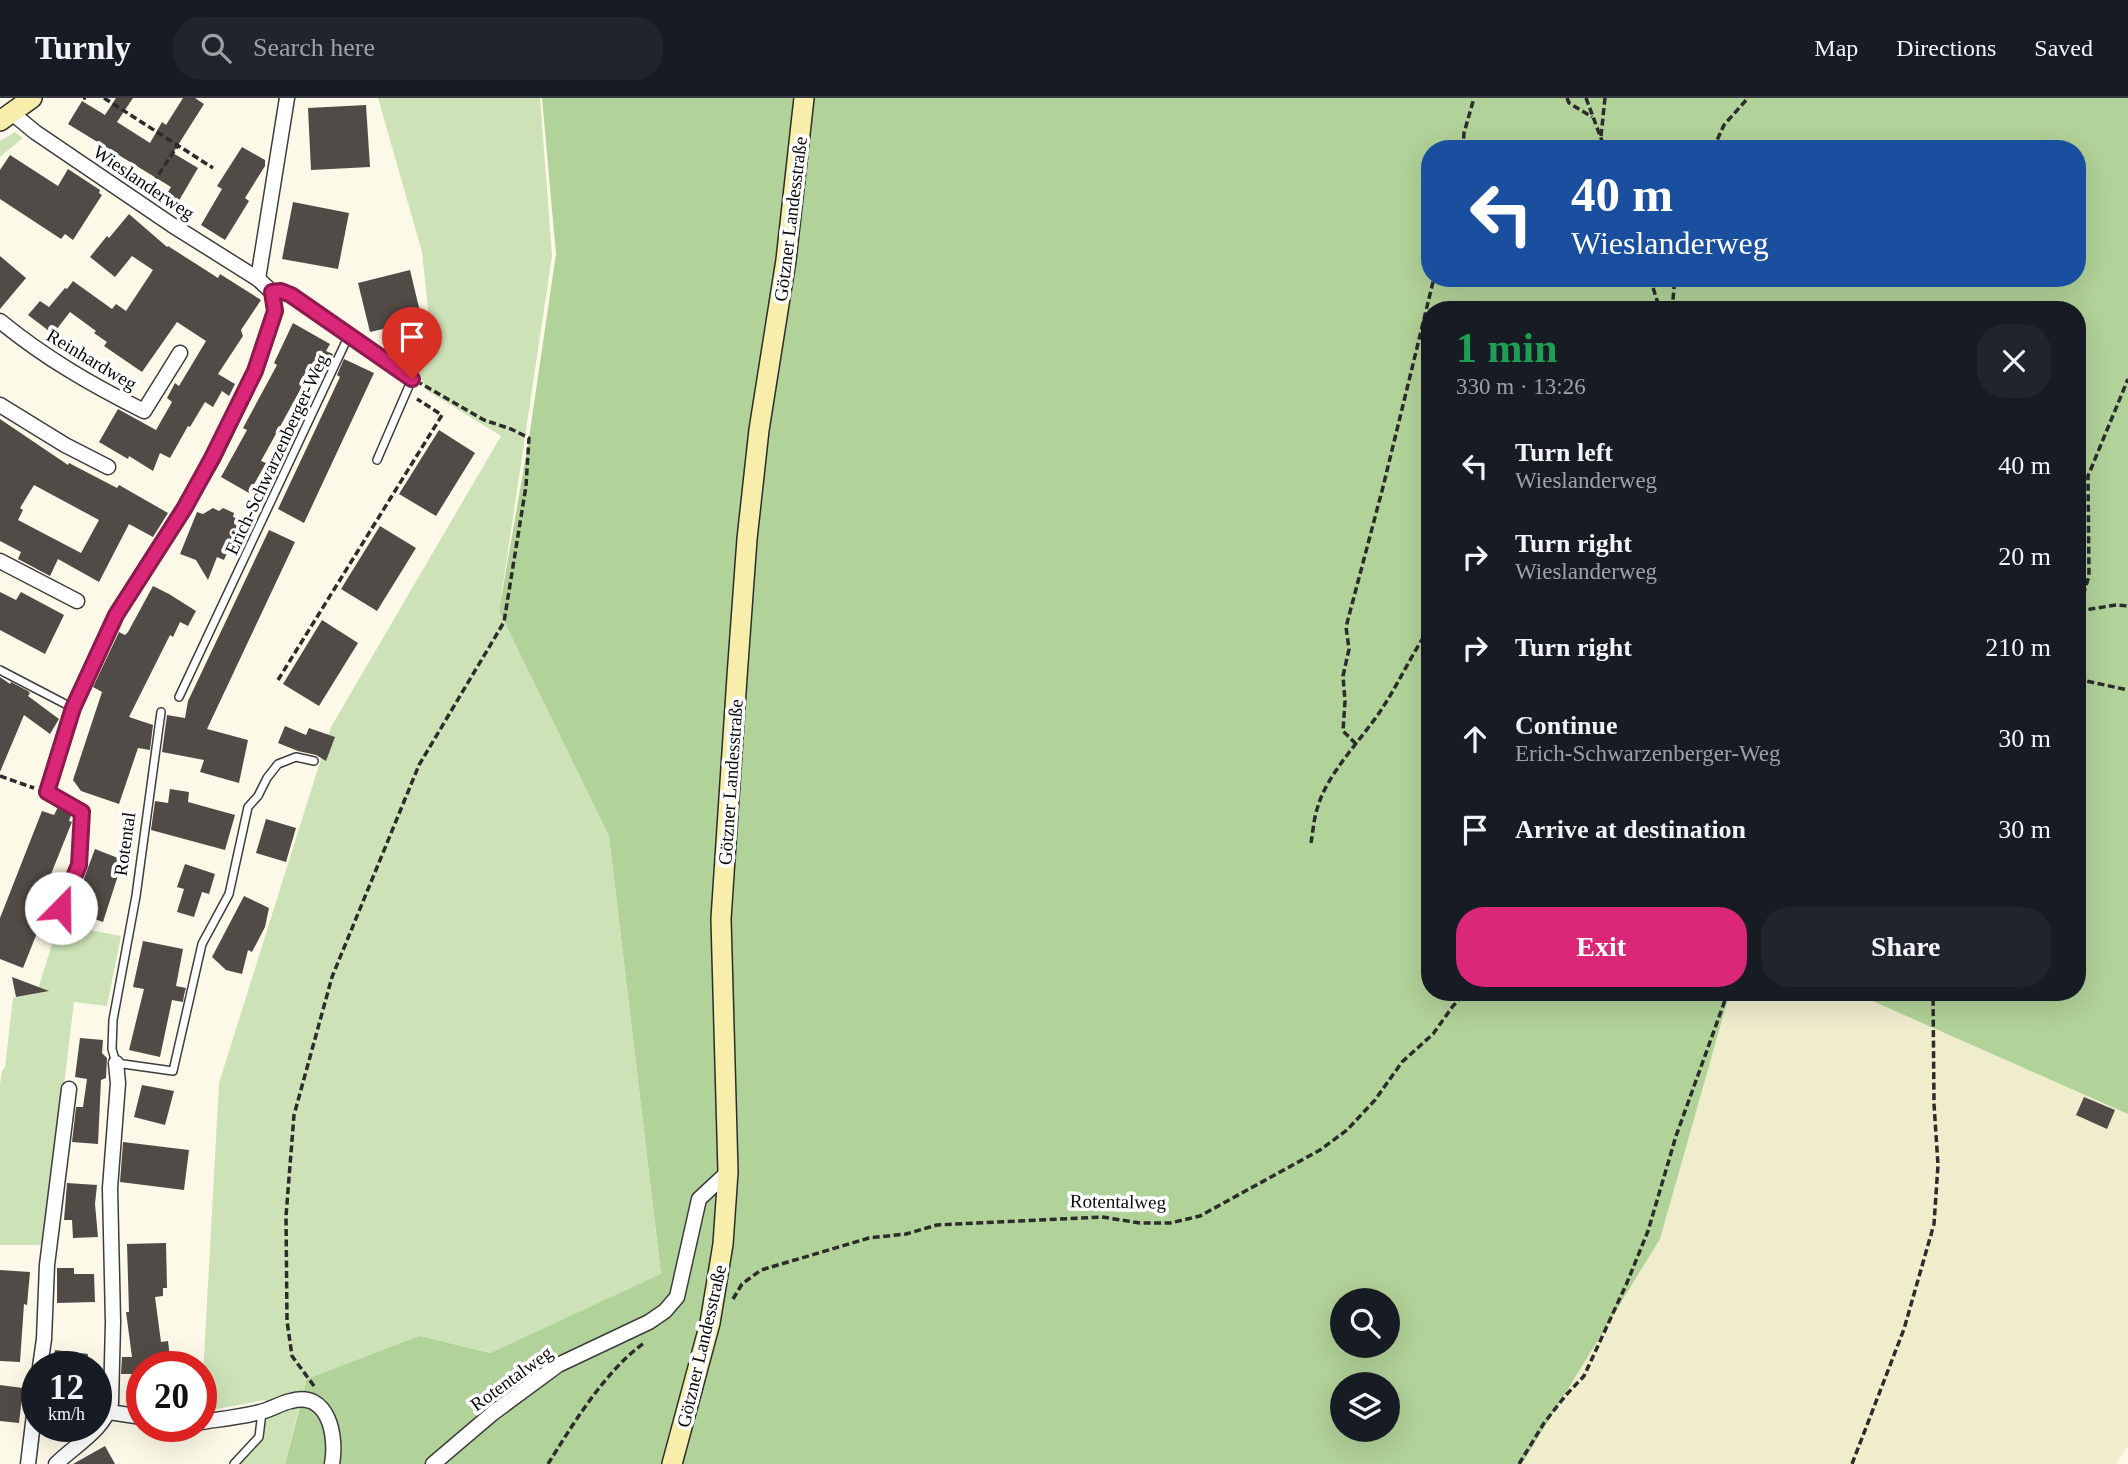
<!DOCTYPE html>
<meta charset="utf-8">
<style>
:root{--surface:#171b24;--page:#20242c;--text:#f1f3f6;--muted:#9ea1a6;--line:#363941;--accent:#db2777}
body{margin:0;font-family:"Times New Roman",serif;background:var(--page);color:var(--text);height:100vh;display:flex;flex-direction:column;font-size:26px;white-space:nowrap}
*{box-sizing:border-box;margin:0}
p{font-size:23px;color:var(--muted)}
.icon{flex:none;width:38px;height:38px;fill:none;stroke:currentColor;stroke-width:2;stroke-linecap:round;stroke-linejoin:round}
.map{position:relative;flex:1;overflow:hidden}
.sheet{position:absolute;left:1421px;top:203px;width:665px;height:700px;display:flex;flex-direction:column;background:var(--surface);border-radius:28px;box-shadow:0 7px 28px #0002}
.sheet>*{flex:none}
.banner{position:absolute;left:1421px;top:42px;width:665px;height:147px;border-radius:28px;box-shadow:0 7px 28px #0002;background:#1a4fa0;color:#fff;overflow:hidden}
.controls{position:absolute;left:1330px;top:1190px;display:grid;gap:14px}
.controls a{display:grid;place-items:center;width:70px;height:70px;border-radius:50%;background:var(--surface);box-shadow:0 7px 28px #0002;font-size:35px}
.speed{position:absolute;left:21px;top:1253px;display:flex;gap:14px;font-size:35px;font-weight:700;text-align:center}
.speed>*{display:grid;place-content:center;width:91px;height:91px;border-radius:50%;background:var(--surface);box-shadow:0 7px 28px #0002;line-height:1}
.speed small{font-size:18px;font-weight:400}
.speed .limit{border:10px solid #d22;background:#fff;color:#111}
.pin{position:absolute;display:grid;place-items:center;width:60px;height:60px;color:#fff;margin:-72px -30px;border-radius:50% 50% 50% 0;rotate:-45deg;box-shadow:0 0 7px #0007}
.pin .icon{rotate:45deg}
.me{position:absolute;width:77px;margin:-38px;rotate:22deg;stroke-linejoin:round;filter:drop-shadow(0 0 5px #0008)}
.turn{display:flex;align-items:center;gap:24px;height:147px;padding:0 35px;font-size:32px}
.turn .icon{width:91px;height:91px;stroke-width:2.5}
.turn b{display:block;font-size:49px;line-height:60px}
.round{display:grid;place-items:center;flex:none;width:74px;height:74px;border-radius:28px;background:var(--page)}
.head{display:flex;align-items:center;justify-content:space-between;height:119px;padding:0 35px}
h1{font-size:42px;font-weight:700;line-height:52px;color:#1e9e55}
.action{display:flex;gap:14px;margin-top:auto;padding:14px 35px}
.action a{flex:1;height:80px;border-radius:28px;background:var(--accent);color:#fff;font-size:28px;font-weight:700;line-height:80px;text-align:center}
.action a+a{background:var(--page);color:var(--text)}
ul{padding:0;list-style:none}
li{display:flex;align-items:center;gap:21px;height:91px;padding:0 35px}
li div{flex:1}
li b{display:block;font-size:26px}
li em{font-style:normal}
header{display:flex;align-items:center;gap:42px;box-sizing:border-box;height:98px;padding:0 35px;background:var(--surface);border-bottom:2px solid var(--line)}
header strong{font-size:33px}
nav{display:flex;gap:38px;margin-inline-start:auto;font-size:24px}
.search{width:490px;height:63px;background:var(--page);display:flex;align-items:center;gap:18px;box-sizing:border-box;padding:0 24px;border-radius:28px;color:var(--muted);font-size:26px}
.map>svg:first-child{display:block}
.farmland{fill:#efedcc}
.green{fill:#cde3b7}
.forest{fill:#b1d298;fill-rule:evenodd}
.building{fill:#514b47;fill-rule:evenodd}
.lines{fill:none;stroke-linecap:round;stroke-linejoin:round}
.lane-casing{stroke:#3d3d3d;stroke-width:10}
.street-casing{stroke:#3d3d3d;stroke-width:17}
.secondary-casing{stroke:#2c2c2c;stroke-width:22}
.path{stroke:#2c2c2c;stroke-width:3.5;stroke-dasharray:7 3.5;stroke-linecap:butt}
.lane{stroke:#fff;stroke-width:7}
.street{stroke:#fff;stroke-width:14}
.secondary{stroke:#f6eeaa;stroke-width:19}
.route-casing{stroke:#8e194d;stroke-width:18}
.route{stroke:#db2777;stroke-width:12}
.labels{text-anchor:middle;stroke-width:7;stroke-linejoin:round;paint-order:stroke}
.street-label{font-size:19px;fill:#0a0a0a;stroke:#fff}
</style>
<header>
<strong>Turnly</strong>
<div class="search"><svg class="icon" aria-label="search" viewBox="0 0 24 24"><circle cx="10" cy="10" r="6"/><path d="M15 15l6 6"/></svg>Search here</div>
<nav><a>Map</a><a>Directions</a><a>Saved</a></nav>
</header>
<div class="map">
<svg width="2128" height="1366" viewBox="0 0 2128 1366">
<rect width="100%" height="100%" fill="#fdf9e8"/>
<polygon class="farmland" points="1730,894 1852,894 2128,1016 2128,1348 2116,1366 1522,1366 1660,1141"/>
<g class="green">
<polygon points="378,0 540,0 552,158 499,513 609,738 661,1177 490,1255 420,1238 300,1305 285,1366 240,1366 262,1341 265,1302 201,1314 219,985 331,629 501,338 428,293 417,273 429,221 422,154"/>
<polygon points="15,34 23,40 0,59 0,43"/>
<polygon points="64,827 121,838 107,908 74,904 45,1147 0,1147 0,986 2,973 5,969 13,900 34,896 39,888 57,830"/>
</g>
<path class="forest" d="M542,0H2128V1016L1852,894H2077V212H1430V894H1730L1660,1141L1522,1366H285L307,1281L420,1238L490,1255L661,1176L609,738L499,513L529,340L556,156ZM1430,51H2077V180H1430ZM1342,1202H1388V1248H1342ZM1342,1286H1388V1332H1342Z"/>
<g class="building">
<polygon points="116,0 133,0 117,24 150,45 162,24 166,27 183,0 195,0 204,6 173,55 198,70 177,106 165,99 171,89 68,26 82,3 105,17"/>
<polygon points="366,7 370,69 311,72 308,10"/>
<polygon points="242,49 265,62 265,68 245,100 249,103 225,142 201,127 222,91 217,88"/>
<polygon points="10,57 58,88 68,71 100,92 99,95 102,97 73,142 65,136 61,141 0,101 0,72"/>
<polygon points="293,104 349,115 338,171 282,161"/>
<polygon points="129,116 167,149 168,148 218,180 220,176 261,202 241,232 243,238 218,276 235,286 229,298 222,293 213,309 205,304 190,329 188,328 170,360 160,355 153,373 129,358 128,361 99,344 118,311 156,332 172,304 167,300 175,285 179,288 206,243 177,224 142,274 104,248 107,244 94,235 96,233 70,214 53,236 28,217 40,203 49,209 65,190 67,191 73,183 112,211 116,206 126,213 153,172 132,158 115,179 90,159 107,138 109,140"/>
<polygon points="0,158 26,180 0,211"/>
<polygon points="410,172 422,222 370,234 358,185"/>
<polygon points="293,225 330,246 326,253 333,256 326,271 315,265 261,363 266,365 249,395 221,379 247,332 243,330 277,267 274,265"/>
<polygon points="344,261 374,275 304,425 278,411 340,279 337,277"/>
<path d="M0,321L68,367L69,365L117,390L119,387L168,415L153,439L129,426L99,484L58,461L50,478L18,461L21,454L0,443ZM34,387L99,422L81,455L18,422L23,412L20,410Z"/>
<polygon points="439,332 475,355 436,418 399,396"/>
<polygon points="213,410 219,413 223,410 234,415 233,419 241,422 224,462 217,459 208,482 196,462 180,456 197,414 203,416"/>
<polygon points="380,428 416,450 377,513 341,491"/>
<polygon points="269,432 295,444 207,631 248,642 239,685 200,674 204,662 162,654 167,617 185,620 188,603"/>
<polygon points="153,488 169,496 196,513 188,528 180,524 173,539 170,537 129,619 153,627 150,652 138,650 119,706 81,693 73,682 102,594 93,589 119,534 125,537 128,534"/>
<polygon points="0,494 16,502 21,494 64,517 45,556 0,532"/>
<polygon points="322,522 358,545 319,608 283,586"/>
<polygon points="0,579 10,586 11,584 28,593 30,595 28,598 59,621 50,636 24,617 0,674"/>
<polygon points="285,628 306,637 309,630 335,639 326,663 316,657 298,653 278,645"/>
<polygon points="170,691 189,694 188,704 235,717 225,752 151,732 155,703 168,705"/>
<polygon points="58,709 72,715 69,723 72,724 51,776 54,777 34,833 37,835 23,870 0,861 0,820 42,713 54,717"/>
<polygon points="266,721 296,730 286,764 256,755"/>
<polygon points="95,751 123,762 103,824 69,812 76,790 80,791"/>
<polygon points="185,766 215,776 209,796 202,794 194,819 177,814 184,791 177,789"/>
<polygon points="244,798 269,810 265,829 252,854 248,852 242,876 226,872 212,859"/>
<polygon points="143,843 183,851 176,888 186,890 184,897 183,904 172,902 160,959 129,952 144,891 133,889"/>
<polygon points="12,879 49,893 16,899"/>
<polygon points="80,940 103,942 102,955 107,960 106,980 101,982 98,1046 72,1044 76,1009 83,1009 87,981 75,979"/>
<polygon points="142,987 174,993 165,1027 134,1019"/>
<polygon points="2084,999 2115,1012 2107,1031 2076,1017"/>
<polygon points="123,1044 189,1052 184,1092 120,1084"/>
<polygon points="67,1085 97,1087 95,1106 98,1139 73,1140 72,1122 64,1122"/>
<polygon points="166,1145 167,1190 163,1190 163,1198 155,1199 161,1244 168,1243 171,1269 142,1269 142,1276 121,1276 122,1259 132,1259 126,1214 129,1214 127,1146"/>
<polygon points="57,1170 74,1170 74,1176 94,1176 95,1204 57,1205"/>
<polygon points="0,1172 30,1174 27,1207 24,1206 20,1264 0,1263"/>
<polygon points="55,1252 88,1256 86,1269 53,1269"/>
<polygon points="0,1287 23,1290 19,1325 0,1323"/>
<polygon points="105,1348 115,1366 73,1366"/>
</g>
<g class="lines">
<defs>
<g id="lane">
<polyline points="273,194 281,193 291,197 412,281 377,362"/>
<polyline points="0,572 73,610"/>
<polyline points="179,599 349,237"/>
<polyline points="161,614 136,798 113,922 112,951 116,965 173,973 202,846 229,796 248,709 258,698 267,680 278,666 296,659 314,663"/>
<polyline points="47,694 82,714 79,767 61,810 49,832"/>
<polyline points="234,1366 259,1339 262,1314"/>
</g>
<g id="street">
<polyline points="12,15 35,34 172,127 258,181 272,194 275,213 255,273 213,360 184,410 116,517 73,610 47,694"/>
<polyline points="258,181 287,0"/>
<path d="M0,223C45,260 92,287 144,313L180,255"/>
<polyline points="0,307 65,347 108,369"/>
<polyline points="0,463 77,503"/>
<polyline points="40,1269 44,1241 47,1167 69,991"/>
<polyline points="109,1314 142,1319"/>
<path d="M201,1324C221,1321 241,1319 260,1314C271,1312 280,1305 291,1303C329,1292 337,1339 332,1366"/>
<polyline points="28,1366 37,1292"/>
<path d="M56,1366C74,1348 105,1331 111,1305L113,1224L110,1090L118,985L116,965"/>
<polyline points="433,1366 493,1315 558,1267 649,1224 665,1213 677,1199 699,1101 728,1074"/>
</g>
<g id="secondary">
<polyline points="0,23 32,0"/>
<polyline points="672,1366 710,1225 723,1146 728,1074 721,821 737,579 747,441 759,332 786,162 804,0"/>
</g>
</defs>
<use href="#lane" class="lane-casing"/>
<use href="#street" class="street-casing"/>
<use href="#secondary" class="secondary-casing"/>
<g class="path">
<polyline points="83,0 86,0"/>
<polyline points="104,0 213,70"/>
<polyline points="1567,0 1569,5 1592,19"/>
<polyline points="1586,0 1605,51"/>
<polyline points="1601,38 1605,0"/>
<polyline points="1463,51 1464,35 1474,0"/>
<polyline points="1713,51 1724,27 1748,0"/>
<polyline points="147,94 178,47"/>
<polyline points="1650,180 1660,212"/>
<polyline points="1672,212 1675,180"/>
<polyline points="2078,513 2116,507 2128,508"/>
<polyline points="2077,517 2089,478 2088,378 2128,281"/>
<polyline points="2077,581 2128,592"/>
<polyline points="278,582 442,317 417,301"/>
<polyline points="1356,646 1343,633 1345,603 1343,578 1349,551 1346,529 1383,389 1434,180"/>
<polyline points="0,678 34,690"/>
<path d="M1311,745C1313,733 1314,719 1318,708C1328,674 1364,639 1383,609C1400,583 1412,555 1430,530"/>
<polyline points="733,1201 742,1186 761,1172 869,1140 906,1136 937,1127 1102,1119 1140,1125 1170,1125 1200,1118 1320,1052 1347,1032 1375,1002 1402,964 1433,936 1453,908 1466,894"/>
<polyline points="314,1288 292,1258 287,1223 286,1118 294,1017 332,879 419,667 504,524 526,388 529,340 511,331 484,322 420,285"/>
<path d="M548,1366C573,1326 605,1273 644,1245"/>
<polyline points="1519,1366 1544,1325 1566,1297 1584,1278 1626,1187 1648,1133 1676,1038 1728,894"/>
<polyline points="1852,1366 1904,1231 1934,1126 1938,1067 1934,1006 1933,894"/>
</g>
<use href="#lane" class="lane"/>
<use href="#street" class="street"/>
<use href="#secondary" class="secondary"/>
</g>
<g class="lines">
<defs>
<polyline id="route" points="61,810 79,767 82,714 47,694 73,610 116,517 184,411 212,360 255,273 275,213 272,194 281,193 291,197 412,281"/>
</defs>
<use href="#route" class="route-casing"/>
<use href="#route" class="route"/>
</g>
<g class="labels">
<g class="street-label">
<text transform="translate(144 84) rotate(34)" y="7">Wieslanderweg</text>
<text transform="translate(790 121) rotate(-83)" y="7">Götzner Landesstraße</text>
<text transform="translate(92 261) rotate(31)" y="7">Reinhardweg</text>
<text transform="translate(276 356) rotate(-65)" y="7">Erich-Schwarzenberger-Weg</text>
<text transform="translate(730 684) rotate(-86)" y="7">Götzner Landesstraße</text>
<text transform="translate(124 746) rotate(-82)" y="7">Rotental</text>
<text transform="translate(1118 1103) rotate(1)" y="7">Rotentalweg</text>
<text transform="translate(701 1248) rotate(-77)" y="7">Götzner Landesstraße</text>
<text transform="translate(511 1280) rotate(-36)" y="7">Rotentalweg</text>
</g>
</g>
</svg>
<div class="controls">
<a><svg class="icon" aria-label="search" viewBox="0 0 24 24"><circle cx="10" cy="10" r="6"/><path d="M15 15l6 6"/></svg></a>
<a><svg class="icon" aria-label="layers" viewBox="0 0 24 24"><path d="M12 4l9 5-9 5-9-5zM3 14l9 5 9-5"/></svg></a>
</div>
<div class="speed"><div>12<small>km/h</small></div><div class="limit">20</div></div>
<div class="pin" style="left:412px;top:281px;background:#d93025"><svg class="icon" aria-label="arrive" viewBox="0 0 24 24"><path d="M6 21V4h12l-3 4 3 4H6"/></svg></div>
<svg class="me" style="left:61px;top:810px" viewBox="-20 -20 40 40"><circle r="19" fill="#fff"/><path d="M0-13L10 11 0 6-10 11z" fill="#db2777"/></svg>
<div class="banner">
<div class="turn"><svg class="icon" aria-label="left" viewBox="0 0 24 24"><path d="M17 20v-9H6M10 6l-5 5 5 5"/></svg><div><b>40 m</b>Wieslanderweg</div></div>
</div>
<section class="sheet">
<div class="head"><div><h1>1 min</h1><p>330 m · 13:26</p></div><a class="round"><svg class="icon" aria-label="close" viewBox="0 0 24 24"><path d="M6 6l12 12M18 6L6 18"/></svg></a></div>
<ul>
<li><svg class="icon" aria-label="left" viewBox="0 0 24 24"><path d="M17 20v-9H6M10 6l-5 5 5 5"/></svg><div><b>Turn left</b><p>Wieslanderweg</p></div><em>40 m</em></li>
<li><svg class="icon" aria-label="right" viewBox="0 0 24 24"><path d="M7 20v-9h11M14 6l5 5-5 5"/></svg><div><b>Turn right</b><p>Wieslanderweg</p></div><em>20 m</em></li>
<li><svg class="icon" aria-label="right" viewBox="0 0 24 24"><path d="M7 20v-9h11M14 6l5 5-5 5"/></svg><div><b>Turn right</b></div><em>210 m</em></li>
<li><svg class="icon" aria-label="ahead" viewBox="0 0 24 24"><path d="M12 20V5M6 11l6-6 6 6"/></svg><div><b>Continue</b><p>Erich-Schwarzenberger-Weg</p></div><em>30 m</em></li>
<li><svg class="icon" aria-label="arrive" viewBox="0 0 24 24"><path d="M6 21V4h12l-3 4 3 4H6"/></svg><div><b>Arrive at destination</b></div><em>30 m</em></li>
</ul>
<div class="action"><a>Exit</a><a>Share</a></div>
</section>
</div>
